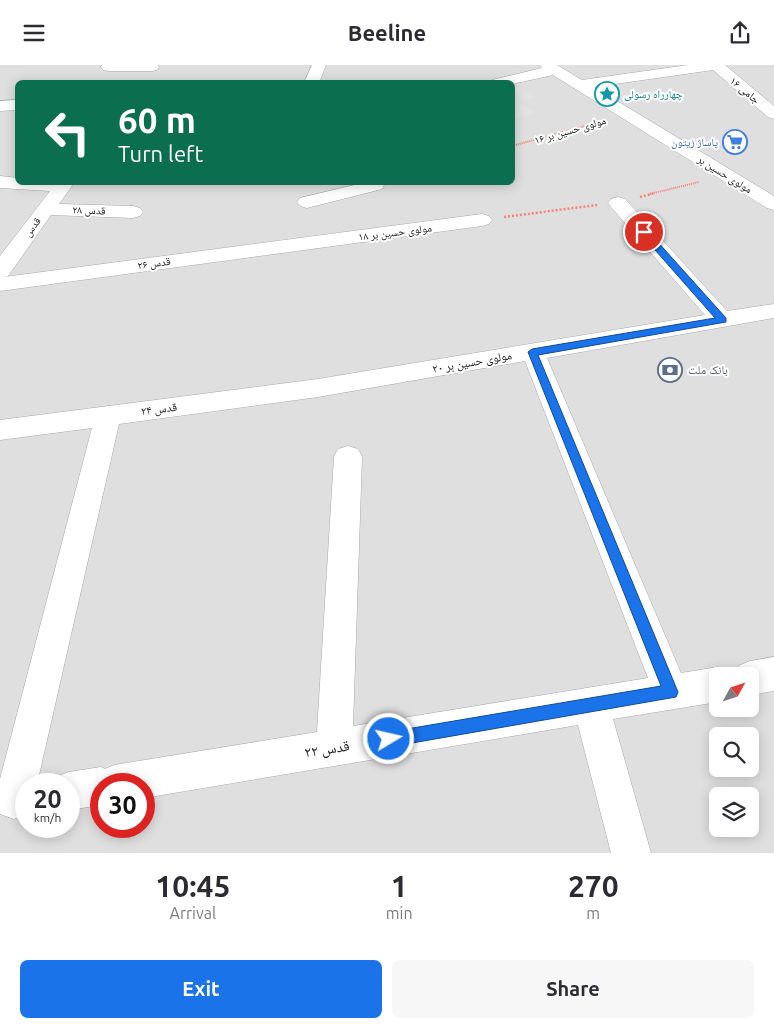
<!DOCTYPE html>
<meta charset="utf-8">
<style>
:root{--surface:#fff;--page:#f7f7f7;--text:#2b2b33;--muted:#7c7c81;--accent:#1a73e8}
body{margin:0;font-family:Ubuntu,"Noto Naskh Arabic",sans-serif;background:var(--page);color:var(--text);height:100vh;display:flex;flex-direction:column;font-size:19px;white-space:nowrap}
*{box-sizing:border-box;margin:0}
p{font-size:16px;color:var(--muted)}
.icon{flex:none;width:28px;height:28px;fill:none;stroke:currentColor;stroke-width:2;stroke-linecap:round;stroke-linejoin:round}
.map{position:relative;height:788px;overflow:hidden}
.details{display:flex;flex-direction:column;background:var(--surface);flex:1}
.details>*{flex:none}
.banner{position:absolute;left:15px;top:15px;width:500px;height:105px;border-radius:8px;box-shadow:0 2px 12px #0003;background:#0b6e4f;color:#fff;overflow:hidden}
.needle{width:32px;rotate:50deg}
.controls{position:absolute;left:709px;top:602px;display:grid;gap:10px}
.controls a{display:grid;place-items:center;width:50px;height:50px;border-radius:8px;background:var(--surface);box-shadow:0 2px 12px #0003;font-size:25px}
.speed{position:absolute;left:15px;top:708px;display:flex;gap:10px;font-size:25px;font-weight:700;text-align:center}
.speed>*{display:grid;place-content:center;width:65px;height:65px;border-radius:50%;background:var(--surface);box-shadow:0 2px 12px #0003;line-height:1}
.speed small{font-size:12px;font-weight:400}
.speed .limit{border:8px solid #d22;background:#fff;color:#111}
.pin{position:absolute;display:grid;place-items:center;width:42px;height:42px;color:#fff;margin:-21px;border:2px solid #fff;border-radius:50%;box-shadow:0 1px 5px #0007}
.me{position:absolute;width:55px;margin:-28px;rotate:81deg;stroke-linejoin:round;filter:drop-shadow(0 0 4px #0008)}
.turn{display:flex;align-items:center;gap:18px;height:105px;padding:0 20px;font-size:22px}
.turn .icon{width:65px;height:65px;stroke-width:2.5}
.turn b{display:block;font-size:35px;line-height:42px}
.eta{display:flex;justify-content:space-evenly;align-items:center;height:85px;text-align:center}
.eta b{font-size:30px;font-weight:700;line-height:35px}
.action{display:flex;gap:10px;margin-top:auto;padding:10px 20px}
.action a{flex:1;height:58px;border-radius:8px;background:var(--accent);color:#fff;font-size:20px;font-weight:700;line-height:58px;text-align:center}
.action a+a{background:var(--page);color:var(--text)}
header{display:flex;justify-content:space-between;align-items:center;height:65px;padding:0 20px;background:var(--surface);font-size:22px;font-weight:700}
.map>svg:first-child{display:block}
.residential{fill:#e0dfdf;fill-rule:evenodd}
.parking{fill:#e2e2e2}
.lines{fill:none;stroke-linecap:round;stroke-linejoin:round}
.minor-casing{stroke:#a9a9a9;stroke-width:1}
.path-far1{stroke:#fa8072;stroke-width:2;stroke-dasharray:1 1;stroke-linecap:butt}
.path{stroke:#fa8072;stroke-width:2.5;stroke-dasharray:2 2;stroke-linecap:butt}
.minor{fill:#fff;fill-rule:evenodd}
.route{fill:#1a73e8;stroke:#114b97}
.labels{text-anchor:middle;stroke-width:4;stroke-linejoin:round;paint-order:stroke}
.far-street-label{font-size:11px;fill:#222;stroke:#fff}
.far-culture-label{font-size:11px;fill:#0d838f;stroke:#fff;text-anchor:start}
.far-shop-label{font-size:11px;fill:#366cbe;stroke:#fff;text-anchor:end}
.street-label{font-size:12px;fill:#222;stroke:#fff}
.service-label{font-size:12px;fill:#4e5e75;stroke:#fff;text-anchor:start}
.near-street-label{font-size:15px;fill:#222;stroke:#fff}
</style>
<header><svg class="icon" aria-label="menu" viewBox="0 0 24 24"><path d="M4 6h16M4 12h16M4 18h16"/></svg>Beeline<svg class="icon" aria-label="share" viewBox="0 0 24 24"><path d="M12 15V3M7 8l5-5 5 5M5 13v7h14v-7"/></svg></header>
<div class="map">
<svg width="774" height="788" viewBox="0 0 774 788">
<rect width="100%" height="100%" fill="#f2efe9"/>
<path class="residential" d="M0,0H774V788H0ZM18,18H512V118H18ZM718,611H750V644H718ZM718,671H750V704H718ZM26,719H69V761H26ZM101,719H144V761H101ZM718,731H750V764H718Z"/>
<polygon class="parking" points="520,22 535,32 519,37 535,48 513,54 513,23"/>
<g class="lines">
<defs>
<g id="minor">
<polygon points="102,0 158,0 159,2 157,5 152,6 108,6 103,5 101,2"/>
<polygon points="312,0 326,0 319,18 304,18"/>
<polygon points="540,0 557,0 582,15 688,0 725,0 774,41 774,54 768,52 713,5 594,22 774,131 774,145 767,143 553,10 512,19 512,18 490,18 492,15 542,3"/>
<polygon points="18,35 18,45 0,46 0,36"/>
<polygon points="0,111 18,113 18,118 74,118 59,139 133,141 140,143 143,147 140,151 133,153 51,150 8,211 4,212 482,149 489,151 492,155 489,159 482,161 0,226 0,191 50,126 0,123"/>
<polygon points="363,118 383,118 384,120 382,124 307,143 300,141 297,137 300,133"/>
<polygon points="618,132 625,134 727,246 774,239 774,253 547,293 681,608 718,602 730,607 732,611 718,611 718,637 613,654 651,788 611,788 578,660 144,733 144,719 101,719 101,740 69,745 69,719 53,719 55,712 69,707 101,702 105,704 114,700 317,667 334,392 338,384 348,381 358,384 362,392 353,661 648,613 525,296 318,332 119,359 37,719 26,719 26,749 14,754 0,749 0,714 92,363 0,375 0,355 318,314 705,250 611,142 608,138 611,134"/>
<polygon points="774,592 774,626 750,630 750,611 733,611 738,601 750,596"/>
</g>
</defs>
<use href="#minor" class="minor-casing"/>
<g class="path-far1">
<polyline points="512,81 603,56"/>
<polyline points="650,129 699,117"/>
</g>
<g class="path">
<polyline points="640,132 655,128"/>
<polyline points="504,152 597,140"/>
</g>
<use href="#minor" class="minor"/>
</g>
<polygon class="route" points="641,165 647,165 726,253 726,257 538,290 678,627 676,632 389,682 383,679 381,674 383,669 389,667 661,621 528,287 532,284 715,253 641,169"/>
<defs>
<symbol id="sight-ring" viewBox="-11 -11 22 22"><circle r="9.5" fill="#fff" stroke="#0f9aa8" stroke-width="1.5"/><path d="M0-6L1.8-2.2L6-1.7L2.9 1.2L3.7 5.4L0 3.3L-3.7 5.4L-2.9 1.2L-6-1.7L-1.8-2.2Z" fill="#0f9aa8"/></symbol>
<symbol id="supermarket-ring" viewBox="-11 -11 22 22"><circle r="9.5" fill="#fff" stroke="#3f7fe0" stroke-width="1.5"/><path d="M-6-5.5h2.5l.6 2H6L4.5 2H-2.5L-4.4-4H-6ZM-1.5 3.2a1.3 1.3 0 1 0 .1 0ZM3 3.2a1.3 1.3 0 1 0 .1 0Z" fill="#3f7fe0"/></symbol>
<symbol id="bank-ring" viewBox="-11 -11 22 22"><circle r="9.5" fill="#fff" stroke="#5c6f8a" stroke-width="1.5"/><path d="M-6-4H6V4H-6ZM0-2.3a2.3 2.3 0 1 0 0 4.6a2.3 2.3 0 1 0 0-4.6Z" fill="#5c6f8a"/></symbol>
</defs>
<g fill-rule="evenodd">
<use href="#sight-ring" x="593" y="15" width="28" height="28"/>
<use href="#supermarket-ring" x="721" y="63" width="28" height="28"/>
<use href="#bank-ring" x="656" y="291" width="28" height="28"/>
</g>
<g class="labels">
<g class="far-street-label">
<text transform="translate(745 25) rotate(40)" y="4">جامی ۱۶</text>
<text transform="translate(570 65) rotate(-16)" y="4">مولوی حسین بر ۱۶</text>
<text transform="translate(725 109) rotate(32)" y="4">مولوی حسین بر</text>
<text transform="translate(89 145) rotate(2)" y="4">قدس ۲۸</text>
<text transform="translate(32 162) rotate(-54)" y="4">قدس</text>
<text transform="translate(395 167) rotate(-7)" y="4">مولوی حسین بر ۱۸</text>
<text transform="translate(154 198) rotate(-8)" y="4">قدس ۲۶</text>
</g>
<g class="far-culture-label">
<text x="624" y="33">چهارراه رسولی</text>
</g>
<g class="far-shop-label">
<text x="718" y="81">پاساژ زیتون</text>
</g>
<g class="street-label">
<text transform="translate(472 297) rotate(-10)" y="4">مولوی حسین بر ۲۰</text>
<text transform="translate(159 344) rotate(-7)" y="4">قدس ۲۴</text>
</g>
<g class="service-label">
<text x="688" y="309">بانک ملت</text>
</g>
<g class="near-street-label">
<text transform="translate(327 684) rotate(-9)" y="5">قدس ۲۲</text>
</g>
</g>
</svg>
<div class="controls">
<a><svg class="needle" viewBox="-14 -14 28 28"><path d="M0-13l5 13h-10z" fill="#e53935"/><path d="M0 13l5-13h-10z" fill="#7c7c81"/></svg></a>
<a><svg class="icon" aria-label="search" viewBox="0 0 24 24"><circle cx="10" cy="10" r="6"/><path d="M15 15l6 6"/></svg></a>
<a><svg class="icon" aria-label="layers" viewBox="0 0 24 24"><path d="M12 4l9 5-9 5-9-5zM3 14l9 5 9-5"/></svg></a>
</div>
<div class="speed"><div>20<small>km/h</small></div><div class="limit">30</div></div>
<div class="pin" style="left:644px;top:167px;background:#d93025"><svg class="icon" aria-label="arrive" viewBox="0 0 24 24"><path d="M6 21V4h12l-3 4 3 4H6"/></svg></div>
<svg class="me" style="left:389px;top:674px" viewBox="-20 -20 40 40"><circle r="17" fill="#1a73e8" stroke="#fff" stroke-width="3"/><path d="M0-11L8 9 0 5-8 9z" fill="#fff"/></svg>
<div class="banner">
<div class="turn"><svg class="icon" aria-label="left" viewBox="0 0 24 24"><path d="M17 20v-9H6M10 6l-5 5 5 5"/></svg><div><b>60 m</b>Turn left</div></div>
</div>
</div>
<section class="details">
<div class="eta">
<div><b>10:45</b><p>Arrival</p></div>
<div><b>1</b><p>min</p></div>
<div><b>270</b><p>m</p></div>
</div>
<div class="action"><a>Exit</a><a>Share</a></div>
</section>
